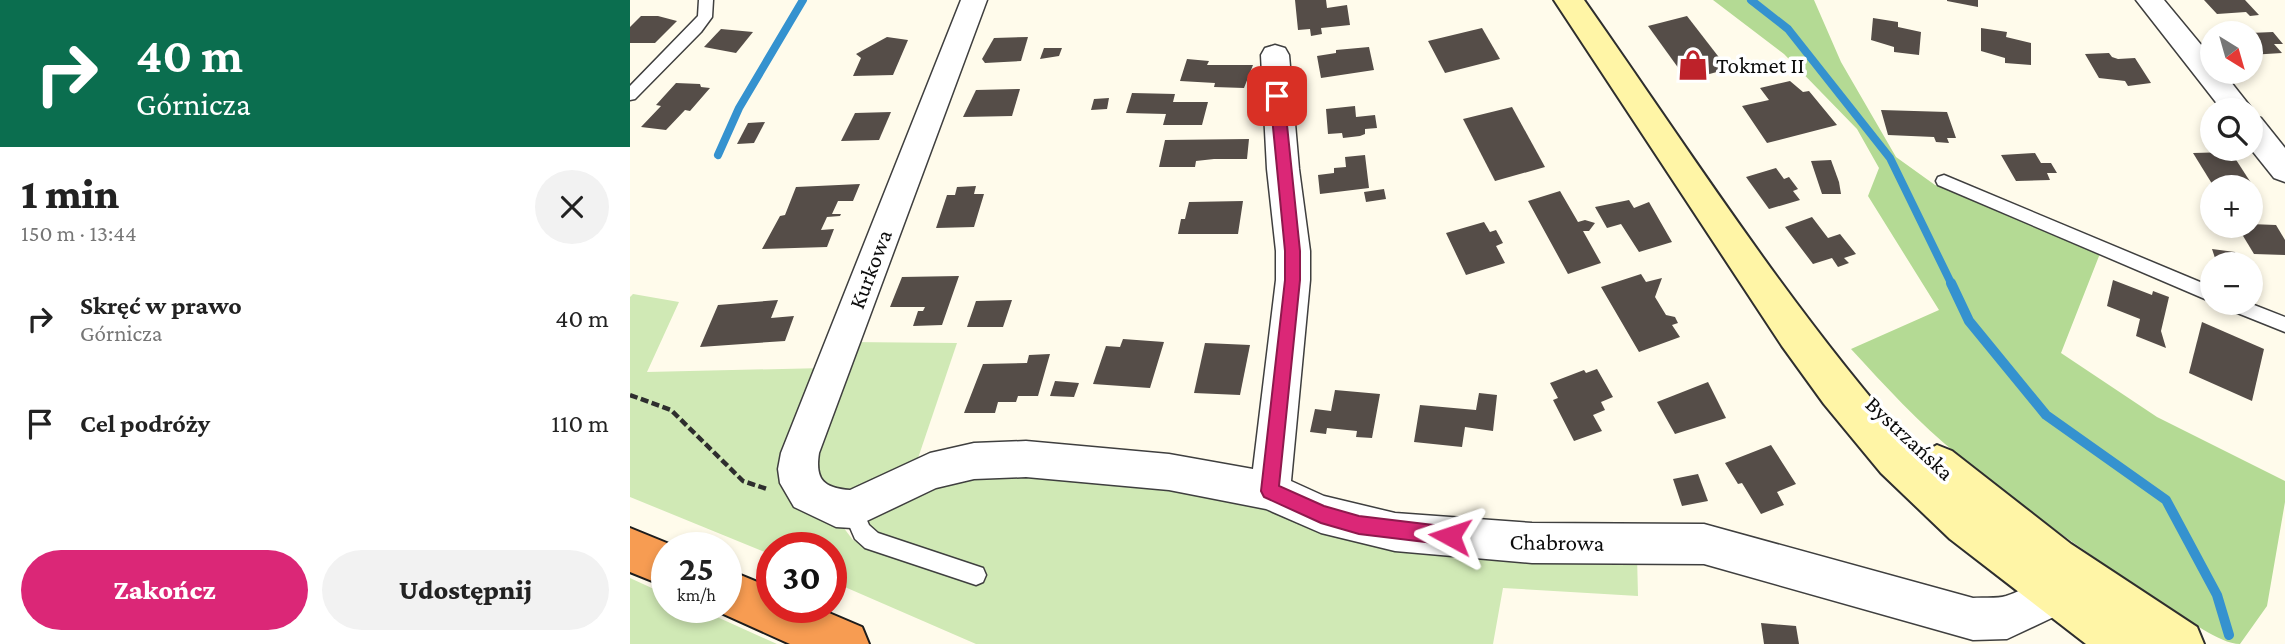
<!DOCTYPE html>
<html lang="pl">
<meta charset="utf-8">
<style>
:root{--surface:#fff;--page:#f2f2f2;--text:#222;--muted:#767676;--accent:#db2777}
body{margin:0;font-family:"Crimson Pro",serif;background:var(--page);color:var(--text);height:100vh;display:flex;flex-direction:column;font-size:26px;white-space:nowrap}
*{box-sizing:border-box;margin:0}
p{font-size:23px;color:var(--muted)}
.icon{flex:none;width:38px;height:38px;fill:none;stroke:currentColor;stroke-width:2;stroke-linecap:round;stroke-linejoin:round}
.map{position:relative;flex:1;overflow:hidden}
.side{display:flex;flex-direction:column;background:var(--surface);width:630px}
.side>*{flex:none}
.hud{background:#0b6e4f;color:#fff;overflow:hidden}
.needle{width:46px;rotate:143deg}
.controls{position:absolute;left:1570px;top:21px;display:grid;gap:14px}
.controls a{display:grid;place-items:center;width:63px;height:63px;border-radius:50%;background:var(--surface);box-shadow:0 4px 10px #0003;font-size:35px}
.speed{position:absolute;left:21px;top:532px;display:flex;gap:14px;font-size:35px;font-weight:700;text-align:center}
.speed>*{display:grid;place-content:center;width:91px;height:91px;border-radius:50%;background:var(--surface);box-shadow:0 4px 10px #0003;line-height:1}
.speed small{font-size:18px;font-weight:400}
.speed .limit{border:10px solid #d22;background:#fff;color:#111}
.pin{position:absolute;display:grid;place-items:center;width:60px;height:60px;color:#fff;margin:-30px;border-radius:14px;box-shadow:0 4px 10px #0006}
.me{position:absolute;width:77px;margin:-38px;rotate:275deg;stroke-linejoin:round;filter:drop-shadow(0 0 5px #0008)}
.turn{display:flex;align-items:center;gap:24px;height:147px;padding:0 21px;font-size:32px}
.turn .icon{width:91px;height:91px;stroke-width:2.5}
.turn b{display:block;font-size:49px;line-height:60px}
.round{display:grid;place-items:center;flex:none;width:74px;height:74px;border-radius:37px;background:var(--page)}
.headline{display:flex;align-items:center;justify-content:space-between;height:119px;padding:0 21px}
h1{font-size:42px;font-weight:800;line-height:52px}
.primary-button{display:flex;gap:14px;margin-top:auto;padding:14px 21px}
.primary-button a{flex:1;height:80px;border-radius:42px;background:var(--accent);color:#fff;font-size:28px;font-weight:800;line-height:80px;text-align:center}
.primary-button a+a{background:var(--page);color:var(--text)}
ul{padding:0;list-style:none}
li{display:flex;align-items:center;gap:21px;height:105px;padding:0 21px}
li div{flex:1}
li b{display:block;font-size:26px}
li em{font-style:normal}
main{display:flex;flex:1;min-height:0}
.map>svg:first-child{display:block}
.green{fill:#d0e9b5}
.forest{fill:#b4da94}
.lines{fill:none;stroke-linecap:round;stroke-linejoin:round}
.stream-far1{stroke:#3592cf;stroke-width:8}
.stream{stroke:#3592cf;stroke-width:10}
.building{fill:#554d48}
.service-casing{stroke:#3f3f3f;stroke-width:3}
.minor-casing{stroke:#3f3f3f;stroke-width:3}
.secondary-casing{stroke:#2e2e2e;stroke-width:4}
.motorway-casing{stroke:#1d1d1d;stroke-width:4}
.path{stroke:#2e2e2e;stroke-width:4.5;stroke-dasharray:8 3.5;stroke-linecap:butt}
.service{fill:#fff;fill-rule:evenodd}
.minor{fill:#fff;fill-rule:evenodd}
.secondary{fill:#fff5a6;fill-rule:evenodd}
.motorway{fill:#f79c52;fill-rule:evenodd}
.route{fill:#db2777;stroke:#8e194d;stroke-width:2}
.labels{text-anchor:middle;stroke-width:7;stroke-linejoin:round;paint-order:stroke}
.poi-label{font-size:23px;fill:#0c0c0c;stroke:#fff;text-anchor:start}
.street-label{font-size:23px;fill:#0c0c0c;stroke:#fff}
</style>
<main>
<section class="side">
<div class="hud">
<div class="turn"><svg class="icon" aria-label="right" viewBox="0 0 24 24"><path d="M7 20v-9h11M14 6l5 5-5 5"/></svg><div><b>40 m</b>Górnicza</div></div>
</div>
<div class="headline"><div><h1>1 min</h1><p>150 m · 13:44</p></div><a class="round"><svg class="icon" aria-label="close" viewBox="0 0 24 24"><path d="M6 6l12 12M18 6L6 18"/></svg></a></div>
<ul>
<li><svg class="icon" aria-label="right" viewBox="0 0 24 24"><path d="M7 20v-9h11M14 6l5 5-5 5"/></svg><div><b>Skręć w prawo</b><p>Górnicza</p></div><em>40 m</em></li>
<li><svg class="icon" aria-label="arrive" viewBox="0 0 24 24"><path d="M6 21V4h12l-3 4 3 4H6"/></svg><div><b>Cel podróży</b></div><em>110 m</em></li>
</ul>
<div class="primary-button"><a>Zakończ</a><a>Udostępnij</a></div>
</section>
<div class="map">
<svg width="1655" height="644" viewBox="0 0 1655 644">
<rect width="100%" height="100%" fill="#fffbeb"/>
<g class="green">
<polygon points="3,294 49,302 17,372 194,368 157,454 223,540 239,548 246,534 239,524 238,517 305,479 390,467 1007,555 1008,596 873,588 863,644 346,644 201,581 201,548 142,548 142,555 0,497 0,297"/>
<polygon points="219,342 327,343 284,470 228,497 188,483 179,452"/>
<polygon points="0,578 37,595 37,607 65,607 147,644 0,644"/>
</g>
<path class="forest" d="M1083,0H1184L1211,62L1266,157L1305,185L1471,251L1431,353L1527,417L1655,481V502L1637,606L1610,644C1589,644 1555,617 1536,605C1464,559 1394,509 1328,455C1289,423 1255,386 1221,349L1309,310L1238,196L1249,168L1227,129L1154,54Z"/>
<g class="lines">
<g class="stream-far1">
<polyline points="1121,0 1158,29 1260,158 1322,285"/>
<polyline points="88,155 109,108 173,0"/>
</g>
<polyline class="stream" points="1321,283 1339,321 1416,415 1536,500 1587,595 1599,635"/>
</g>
<g class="building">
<polygon points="665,0 696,0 697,8 717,5 720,25 691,28 692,34 681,36 680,29 668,30"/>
<polygon points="1317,0 1348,0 1348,7 1317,1"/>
<polygon points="1574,0 1615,0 1629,15 1620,16 1616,12 1587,14"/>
<polygon points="11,16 28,16 47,21 25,43 0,43 0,27"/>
<polygon points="1057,16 1098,69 1057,80 1018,26"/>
<polygon points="1243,18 1268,22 1268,27 1291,32 1289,55 1264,52 1264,47 1241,40"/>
<polygon points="852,28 870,59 815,73 798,41"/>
<polygon points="1351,28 1377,32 1376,37 1401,43 1401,65 1375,63 1375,58 1351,51"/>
<polygon points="91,29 123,32 106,53 74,47"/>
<polygon points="1643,32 1653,44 1644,44 1652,53 1620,55 1620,33"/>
<polygon points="257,37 278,40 263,75 223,76 231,58 226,54"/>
<polygon points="398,37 391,61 355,63 352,59 364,38"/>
<polygon points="739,47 744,70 691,78 687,56 706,53 706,50"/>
<polygon points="414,48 432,48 429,56 410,59"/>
<polygon points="1479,53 1482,57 1488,59 1505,58 1521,83 1498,86 1495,81 1469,78 1455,54"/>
<polygon points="557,59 579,61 577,65 623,65 614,88 584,87 585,83 550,81"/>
<polygon points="1160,81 1173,92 1179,91 1207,125 1137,143 1112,106 1139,100 1130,88"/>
<polygon points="46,83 70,84 71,87 80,88 60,111 55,110 36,130 11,127 31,106 26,105"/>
<polygon points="390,89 382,116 333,117 346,90"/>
<polygon points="502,93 545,94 543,102 578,102 572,125 533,125 536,114 496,113"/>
<polygon points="479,98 477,109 461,110 464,99"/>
<polygon points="725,106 726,117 745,115 747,128 735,129 735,134 730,136 713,138 712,133 698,134 696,109"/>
<polygon points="882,107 915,167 865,181 833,119"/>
<polygon points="1251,110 1317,112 1326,138 1317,138 1319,143 1306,142 1304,137 1258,135"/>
<polygon points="261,112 249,140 211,141 225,113"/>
<polygon points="135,122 124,143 107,144 118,123"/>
<polygon points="619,139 617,159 584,159 566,161 565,167 529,167 535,140"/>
<polygon points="1601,152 1623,186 1584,187 1563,153"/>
<polygon points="1405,153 1411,163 1421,163 1427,173 1417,173 1420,180 1386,181 1371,155"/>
<polygon points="735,155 739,188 690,194 688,175 704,173 704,168 716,167 715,157"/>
<polygon points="1201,160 1209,182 1211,194 1192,194 1181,161"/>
<polygon points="1146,168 1154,179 1159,177 1168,189 1163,191 1170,200 1139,209 1116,177"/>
<polygon points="230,184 223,201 208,201 202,214 211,214 210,216 197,217 191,230 204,229 197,247 132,249 150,216 155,215 166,187"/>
<polygon points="346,186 344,194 354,194 344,227 306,228 317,195 325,195 327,187"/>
<polygon points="754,189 756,199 736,202 734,192"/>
<polygon points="930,191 948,222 955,220 965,223 959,231 953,231 971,263 938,274 898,201"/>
<polygon points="999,200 1004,208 1019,202 1042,242 1009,252 991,224 977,228 965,207"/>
<polygon points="613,201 608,234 548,234 551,219 555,219 559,202"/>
<polygon points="1182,217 1198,238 1210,234 1226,254 1214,258 1219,263 1208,267 1202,258 1183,264 1155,227"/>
<polygon points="854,222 860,232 866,230 873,243 866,246 875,263 836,275 816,233"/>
<polygon points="1620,224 1646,225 1655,240 1655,255 1624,254 1607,226"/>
<polygon points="1582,249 1605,252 1609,264 1587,264"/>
<polygon points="1011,274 1016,282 1032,278 1025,297 1036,315 1045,317 1048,323 1042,325 1050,337 1009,352 971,287"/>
<polygon points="329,276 312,325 283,326 288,311 293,311 295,307 260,307 272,277"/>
<polygon points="1483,280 1522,295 1523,291 1539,297 1531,331 1536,348 1506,336 1510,319 1477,306"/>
<polygon points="148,300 141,318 164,316 155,341 70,347 88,305"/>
<polygon points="382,300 373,327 337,327 346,301"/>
<polygon points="1572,322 1634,349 1622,401 1559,373"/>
<polygon points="493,339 534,342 520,388 463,384 476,346 490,347"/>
<polygon points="575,343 620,345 610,395 564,393"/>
<polygon points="420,354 408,396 388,396 386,402 368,402 365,413 334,413 353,364 397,363 399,355"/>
<polygon points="967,369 983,397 971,402 975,410 963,415 972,431 944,441 923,400 928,398 920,383 954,370 956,373"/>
<polygon points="425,381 449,383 444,397 420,396"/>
<polygon points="1078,382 1096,418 1045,434 1027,402"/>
<polygon points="705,390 750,394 742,438 726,437 727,431 697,428 696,434 680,432 685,409 701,411"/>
<polygon points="849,393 867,395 863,431 835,427 832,447 784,442 790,405 846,410"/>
<polygon points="1141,445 1166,484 1147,492 1154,505 1131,514 1112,483 1108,484 1095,463"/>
<polygon points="1068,474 1078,501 1052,506 1043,479"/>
<polygon points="1131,623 1166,626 1169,644 1134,644"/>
</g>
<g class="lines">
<defs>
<g id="service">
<polygon points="69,0 83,0 82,17 71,32 5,99 0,100 0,86 68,16"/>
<polygon points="1314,175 1582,287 1582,302 1308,185 1306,181 1308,177"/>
<polygon points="1592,303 1619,303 1655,317 1655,332 1595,308"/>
<polygon points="222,500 229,502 239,525 248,533 353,568 356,575 353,582 346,585 235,548 225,539 212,509 215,502"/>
</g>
<g id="minor">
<path d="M331,0H357L189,453C185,479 193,488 220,490L300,453L344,443L396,441L539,454L623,469L646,280V251L637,169L631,55L635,48L645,45L655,48L659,55L669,169L680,251V280L661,481L694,496L765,513L902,523L1074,524L1343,598C1353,597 1366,599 1376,596C1409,585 1426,562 1464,577L1470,592L1464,607L1449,613L1428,615L1377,639L1343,640L1074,564L902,563L765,551L691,533L636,509L539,490L396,477L344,479L306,488L222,528L206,527L164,507L150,483L148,469L151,453Z"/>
<polygon points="1506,0 1534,0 1582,58 1582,72 1593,72 1623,110 1620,114 1620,110 1592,110"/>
<polygon points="1620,115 1631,118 1655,148 1655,182 1644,178 1620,148"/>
</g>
<path id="secondary" d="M924,0H954C1060,151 1159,307 1281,445L1291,454L1307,445L1322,451L1441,544L1567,627L1574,644H1456L1320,539L1251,473L1194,404L1152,346Z"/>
<g id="motorway">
<polygon points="0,528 49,548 37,548 37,587 0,572"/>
<polygon points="96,569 142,588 142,607 185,607 232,627 239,644 160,644 80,608 96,607"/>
</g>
</defs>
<use href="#service" class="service-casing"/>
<use href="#minor" class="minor-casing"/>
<use href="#secondary" class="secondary-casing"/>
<use href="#motorway" class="motorway-casing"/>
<polyline class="path" points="0,395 41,410 113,481 137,489"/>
<use href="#service" class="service"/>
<use href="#minor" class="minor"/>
<use href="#secondary" class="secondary"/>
<use href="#motorway" class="motorway"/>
</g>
<polygon class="route" points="647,91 654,96 670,251 670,280 649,486 694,506 729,516 820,527 827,530 829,536 827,542 820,545 729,534 691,523 634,497 631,491 655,280 655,251 640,96"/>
<defs>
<symbol id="shop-bare" viewBox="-9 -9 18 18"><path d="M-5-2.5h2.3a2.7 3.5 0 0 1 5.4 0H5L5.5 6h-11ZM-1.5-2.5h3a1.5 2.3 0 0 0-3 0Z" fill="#be222a" stroke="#fff" stroke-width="2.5" paint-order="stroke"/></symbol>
</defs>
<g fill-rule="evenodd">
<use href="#shop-bare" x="1041" y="43" width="44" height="44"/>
</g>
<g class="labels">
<g class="poi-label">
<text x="1086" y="73">Tokmet II</text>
</g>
<g class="street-label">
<text transform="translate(240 269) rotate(-69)" y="8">Kurkowa</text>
<text transform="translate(1280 438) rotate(43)" y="8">Bystrzańska</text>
<text transform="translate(927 542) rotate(1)" y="8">Chabrowa</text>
</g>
</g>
</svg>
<div class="controls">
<a><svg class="needle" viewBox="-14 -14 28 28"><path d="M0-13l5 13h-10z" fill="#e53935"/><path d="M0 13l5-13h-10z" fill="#767676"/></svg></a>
<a><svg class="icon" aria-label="search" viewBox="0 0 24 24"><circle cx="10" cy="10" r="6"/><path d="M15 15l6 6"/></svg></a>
<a>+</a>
<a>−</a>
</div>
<div class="speed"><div>25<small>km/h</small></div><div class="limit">30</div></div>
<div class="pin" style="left:647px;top:96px;background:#d93025"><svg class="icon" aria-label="arrive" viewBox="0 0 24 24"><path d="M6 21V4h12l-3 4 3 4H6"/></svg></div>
<svg class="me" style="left:820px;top:536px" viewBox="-20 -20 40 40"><path d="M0-17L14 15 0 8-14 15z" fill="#db2777" stroke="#fff" stroke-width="4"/></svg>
</div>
</main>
